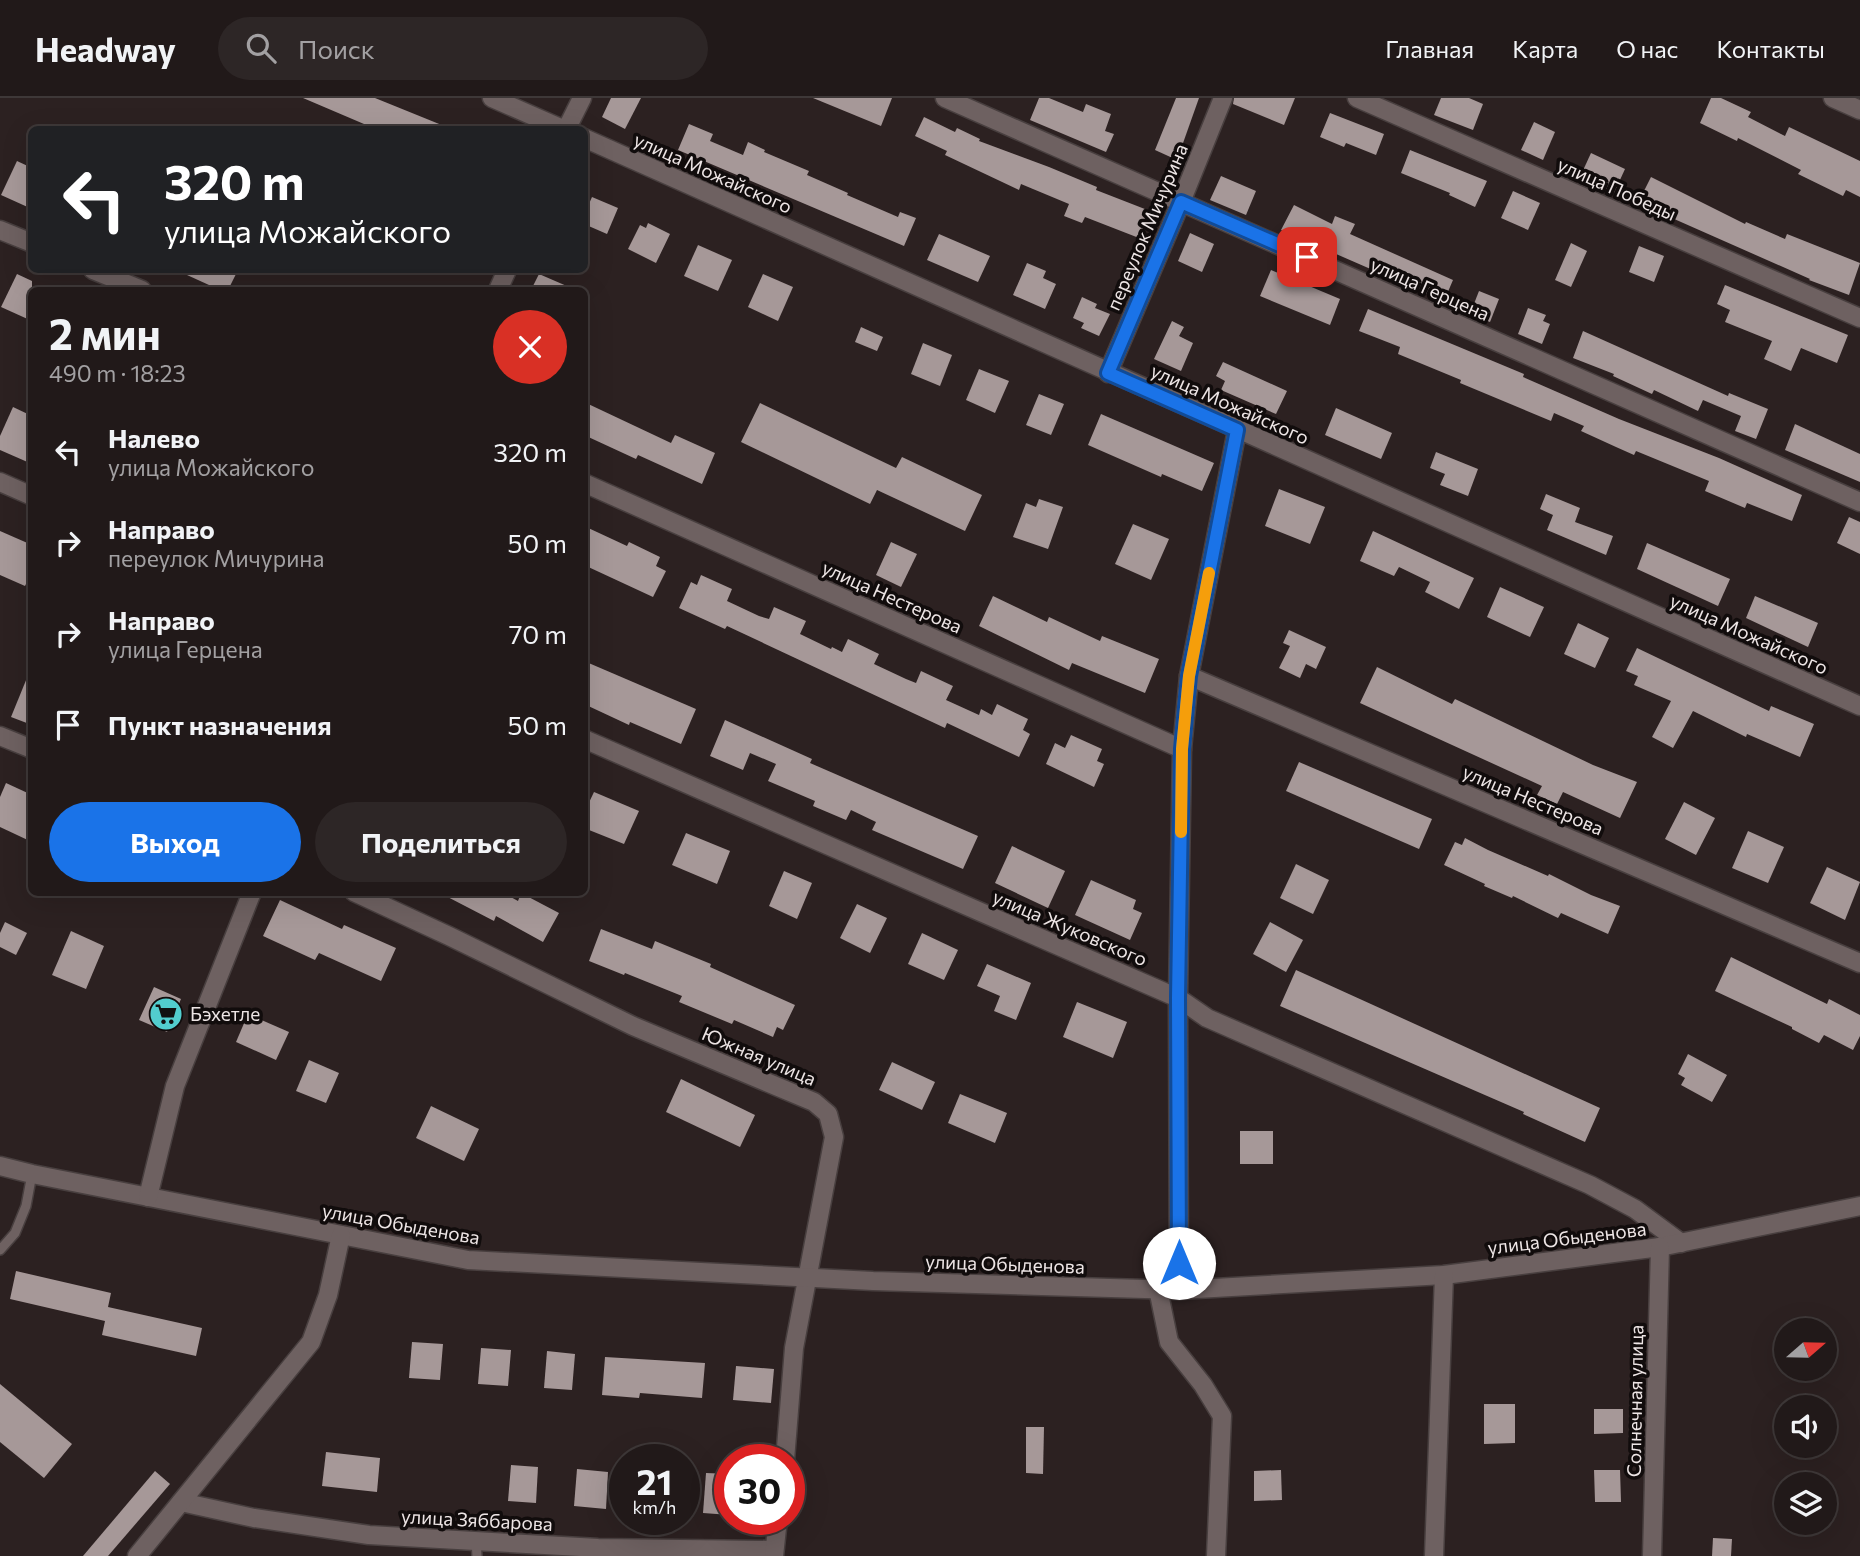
<!DOCTYPE html>
<html lang="ru">
<meta charset="utf-8">
<style>
:root{--surface:#211919;--page:#2d2626;--text:#f1f3f6;--muted:#a2a0a2;--line:#3e3838;--accent:#1a73e8}
body{margin:0;font-family:Commissioner,sans-serif;background:var(--page);color:var(--text);height:100vh;display:flex;flex-direction:column;font-size:26px;white-space:nowrap}
*{box-sizing:border-box;margin:0}
p{font-size:23px;color:var(--muted)}
.icon{flex:none;width:38px;height:38px;fill:none;stroke:currentColor;stroke-width:2;stroke-linecap:round;stroke-linejoin:round}
.map{position:relative;flex:1;overflow:hidden}
.side{position:absolute;left:28px;top:189px;width:560px;height:609px;display:flex;flex-direction:column;background:var(--surface);border-radius:10px;box-shadow:0 7px 28px #0002,0 0 0 2px var(--line)}
.side>*{flex:none}
.guide{position:absolute;left:28px;top:28px;width:560px;height:147px;border-radius:10px;box-shadow:0 7px 28px #0002,0 0 0 2px var(--line);background:#202124;color:#fff;overflow:hidden}
.needle{width:46px;rotate:70deg}
.tools{position:absolute;left:1774px;top:1220px;display:grid;gap:14px}
.tools a{display:grid;place-items:center;width:63px;height:63px;border-radius:50%;background:var(--surface);box-shadow:0 7px 28px #0002,0 0 0 2px var(--line);font-size:35px}
.speed{position:absolute;left:609px;top:1346px;display:flex;gap:14px;font-size:35px;font-weight:700;text-align:center}
.speed>*{display:grid;place-content:center;width:91px;height:91px;border-radius:50%;background:var(--surface);box-shadow:0 7px 28px #0002,0 0 0 2px var(--line);line-height:1}
.speed small{font-size:18px;font-weight:400}
.speed .limit{border:10px solid #d22;background:#fff;color:#111}
.pin{position:absolute;display:grid;place-items:center;width:60px;height:60px;color:#fff;margin:-30px;border-radius:14px;box-shadow:0 4px 10px #0006}
.me{position:absolute;width:77px;margin:-38px;rotate:0deg;stroke-linejoin:round;filter:drop-shadow(0 0 5px #0008)}
.turn{display:flex;align-items:center;gap:24px;height:147px;padding:0 21px;font-size:32px}
.turn .icon{width:91px;height:91px;stroke-width:2.5}
.turn b{display:block;font-size:49px;line-height:60px}
.round{display:grid;place-items:center;flex:none;width:74px;height:74px;border-radius:37px;background:var(--page)}
.overview{display:flex;align-items:center;justify-content:space-between;height:119px;padding:0 21px}
h1{font-size:42px;font-weight:700;line-height:52px}
.cta{display:flex;gap:14px;margin-top:auto;padding:14px 21px}
.cta a{flex:1;height:80px;border-radius:42px;background:var(--accent);color:#fff;font-size:28px;font-weight:700;line-height:80px;text-align:center}
.cta a+a{background:var(--page);color:var(--text)}
ul{padding:0;list-style:none}
li{display:flex;align-items:center;gap:21px;height:91px;padding:0 21px}
li div{flex:1}
li b{display:block;font-size:26px}
li em{font-style:normal}
header{display:flex;align-items:center;gap:42px;box-sizing:border-box;height:98px;padding:0 35px;background:var(--surface);border-bottom:2px solid var(--line)}
header strong{font-size:33px}
nav{display:flex;gap:38px;margin-inline-start:auto;font-size:24px}
.search{width:490px;height:63px;background:var(--page);display:flex;align-items:center;gap:18px;box-sizing:border-box;padding:0 24px;border-radius:38px;color:var(--muted);font-size:26px}
.map>svg:first-child{display:block}
.building{fill:#a69898}
.lines{fill:none;stroke-linecap:round;stroke-linejoin:round}
.service-casing{stroke:#483f3f;stroke-width:12}
.minor-casing{stroke:#483f3f;stroke-width:21}
.service{stroke:#6e6161;stroke-width:9}
.minor{stroke:#6e6161;stroke-width:18}
.route-casing{stroke:#114b97;stroke-width:18}
.route{stroke:#1a73e8;stroke-width:12}
.slow{stroke:#f59e0b;stroke-width:12}
.labels{text-anchor:middle;stroke-width:7;stroke-linejoin:round;paint-order:stroke}
.street-label{font-size:19px;fill:#ede5e5;stroke:#110c0c}
.poi-label{font-size:19px;fill:#ede5e5;stroke:#110c0c;text-anchor:start}
</style>
<header>
<strong>Headway</strong>
<div class="search"><svg class="icon" aria-label="search" viewBox="0 0 24 24"><circle cx="10" cy="10" r="6"/><path d="M15 15l6 6"/></svg>Поиск</div>
<nav><a>Главная</a><a>Карта</a><a>О нас</a><a>Контакты</a></nav>
</header>
<div class="map">
<svg width="1860" height="1458" viewBox="0 0 1860 1458">
<rect width="100%" height="100%" fill="#2c2121"/>
<g class="building">
<polygon points="303,0 375,0 454,32 362,32 364,26"/>
<polygon points="611,0 641,0 625,31 602,19"/>
<polygon points="813,0 892,0 881,28"/>
<polygon points="1039,0 1049,0 1083,14 1086,6 1111,16 1105,33 1114,36 1106,54 1030,22"/>
<polygon points="1176,0 1199,0 1177,62 1155,52"/>
<polygon points="1234,0 1295,0 1284,27 1233,6"/>
<polygon points="1441,0 1469,0 1483,6 1473,32 1434,17"/>
<polygon points="1711,0 1721,0 1751,14 1748,19 1785,38 1789,29 1860,63 1860,99 1846,92 1843,98 1798,76 1801,72 1738,40 1737,43 1700,25"/>
<polygon points="1330,15 1384,36 1376,57 1346,45 1344,49 1320,39"/>
<polygon points="924,19 955,34 957,30 980,41 979,43 1049,69 1097,89 1096,92 1150,113 1139,140 1085,119 1082,125 1064,118 1069,106 1021,86 1019,92 945,57 947,53 915,38"/>
<polygon points="1534,24 1555,34 1543,62 1521,52"/>
<polygon points="689,26 713,36 710,43 743,57 748,44 765,52 764,54 809,73 807,77 848,95 847,97 898,119 900,114 916,120 904,148 678,52"/>
<polygon points="1410,52 1487,83 1475,109 1449,97 1450,95 1401,75"/>
<polygon points="1591,55 1625,71 1614,95 1580,79"/>
<polygon points="17,63 32,70 32,111 1,97"/>
<polygon points="1221,78 1256,93 1246,117 1210,102"/>
<polygon points="1651,79 1745,126 1746,124 1785,141 1787,136 1860,165 1849,197 1809,182 1810,181 1638,105"/>
<polygon points="1513,93 1540,105 1528,132 1501,120"/>
<polygon points="592,99 618,110 607,136 584,126 584,117"/>
<polygon points="1294,107 1332,126 1335,118 1355,126 1350,136 1453,182 1444,203 1281,132"/>
<polygon points="648,125 670,136 656,165 628,151 640,127 646,130"/>
<polygon points="1190,135 1214,146 1202,174 1178,163"/>
<polygon points="939,136 990,158 978,184 927,162"/>
<polygon points="1571,145 1587,153 1571,189 1555,182"/>
<polygon points="698,147 732,162 718,193 684,178"/>
<polygon points="1639,148 1664,158 1654,184 1629,174"/>
<polygon points="1027,165 1046,173 1043,180 1056,186 1045,211 1013,197"/>
<polygon points="176,172 238,172 228,192 220,192"/>
<polygon points="1271,172 1340,201 1330,227 1260,198"/>
<polygon points="17,176 32,183 32,223 1,209"/>
<polygon points="539,176 576,192 531,192"/>
<polygon points="763,176 793,189 778,223 748,209"/>
<polygon points="1725,187 1848,237 1837,265 1801,250 1791,273 1764,261 1772,243 1725,224 1730,212 1717,206"/>
<polygon points="1479,193 1499,201 1490,224 1470,216"/>
<polygon points="1082,199 1097,206 1095,210 1110,216 1099,238 1081,230 1084,225 1073,220"/>
<polygon points="1528,210 1546,217 1543,223 1550,226 1542,246 1518,236"/>
<polygon points="1368,211 1524,276 1523,279 1619,321 1719,360 1802,397 1792,423 1747,405 1745,410 1705,393 1709,383 1636,353 1634,357 1616,349 1581,333 1584,328 1554,315 1551,323 1460,285 1461,282 1398,256 1400,249 1359,233"/>
<polygon points="1172,223 1184,229 1179,238 1193,245 1181,273 1154,261"/>
<polygon points="861,229 883,239 877,253 855,244"/>
<polygon points="1583,233 1728,298 1729,295 1768,311 1756,341 1735,333 1741,318 1703,302 1698,313 1654,292 1652,296 1613,278 1614,276 1573,260"/>
<polygon points="923,245 952,257 940,288 911,276"/>
<polygon points="1223,264 1287,293 1276,316 1221,292 1225,283 1216,278"/>
<polygon points="979,271 1009,283 995,315 966,302"/>
<polygon points="1039,296 1064,306 1051,337 1026,327"/>
<polygon points="584,304 671,345 675,337 715,355 702,386 638,357 636,361 584,337"/>
<polygon points="760,305 896,370 902,359 982,397 965,433 877,392 870,406 741,344"/>
<polygon points="13,309 32,318 32,366 0,352 0,338"/>
<polygon points="1336,310 1392,335 1381,361 1325,337"/>
<polygon points="1101,316 1214,365 1202,393 1162,376 1161,379 1088,347"/>
<polygon points="1795,326 1860,356 1860,384 1785,352"/>
<polygon points="1436,354 1478,371 1468,398 1440,387 1445,376 1430,370"/>
<polygon points="1279,391 1325,409 1310,446 1265,428"/>
<polygon points="1546,396 1580,410 1575,424 1613,438 1606,457 1547,432 1553,417 1540,411"/>
<polygon points="1039,401 1063,409 1048,451 1013,439 1026,405 1036,409"/>
<polygon points="1849,419 1860,424 1860,456 1837,445"/>
<polygon points="1133,426 1169,441 1151,482 1115,466"/>
<polygon points="584,428 627,448 629,444 660,459 656,468 666,473 653,499 584,467"/>
<polygon points="0,433 32,447 32,474 25,488 0,477"/>
<polygon points="1373,433 1474,480 1459,511 1425,494 1430,484 1399,469 1394,478 1360,463"/>
<polygon points="891,444 917,456 901,489 876,477"/>
<polygon points="1647,445 1730,481 1718,508 1637,471"/>
<polygon points="701,477 732,491 727,503 759,518 769,521 774,509 806,523 800,536 831,551 832,549 842,554 848,541 879,556 874,566 906,581 916,585 921,573 953,588 946,602 979,617 981,611 992,617 997,606 1028,621 1023,632 1030,636 1019,659 947,625 945,630 727,528 725,531 679,510 691,484 697,487"/>
<polygon points="1500,489 1544,509 1530,539 1487,519"/>
<polygon points="993,498 1047,524 1049,519 1100,543 1102,538 1159,561 1145,595 1072,565 1069,572 979,528"/>
<polygon points="1755,498 1818,525 1808,549 1746,520"/>
<polygon points="1578,525 1609,540 1595,570 1564,556"/>
<polygon points="1289,532 1326,549 1316,571 1306,566 1300,580 1279,570 1290,548 1283,545"/>
<polygon points="1637,550 1769,613 1771,608 1814,626 1800,659 1747,636 1746,639 1693,613 1673,650 1652,639 1671,603 1634,587 1638,578 1626,573"/>
<polygon points="584,563 696,611 681,646 630,624 629,627 584,606"/>
<polygon points="1377,569 1452,606 1455,601 1593,667 1637,684 1620,720 1563,694 1557,706 1537,697 1542,688 1360,605"/>
<polygon points="31,570 32,570 32,627 11,619"/>
<polygon points="725,622 812,661 810,665 978,738 963,771 872,732 876,724 851,712 846,722 813,708 815,703 768,683 776,666 750,655 743,672 710,658"/>
<polygon points="1071,637 1102,651 1097,663 1104,666 1094,689 1046,666 1055,645 1065,650"/>
<polygon points="1299,664 1432,721 1419,751 1286,693"/>
<polygon points="6,685 32,697 32,744 0,729 0,699"/>
<polygon points="594,694 639,713 624,746 584,730 584,715"/>
<polygon points="1684,704 1715,720 1696,757 1665,741"/>
<polygon points="1748,733 1784,749 1768,785 1732,770"/>
<polygon points="686,735 730,753 717,786 672,767"/>
<polygon points="1465,740 1488,752 1548,778 1549,776 1591,797 1620,808 1608,836 1561,815 1558,820 1513,798 1512,800 1484,788 1485,786 1444,767 1455,744 1462,747"/>
<polygon points="1012,748 1065,773 1048,810 995,785"/>
<polygon points="1296,766 1329,782 1313,816 1280,800"/>
<polygon points="1827,769 1860,784 1845,822 1810,805"/>
<polygon points="784,773 812,785 797,821 769,808"/>
<polygon points="1091,782 1136,802 1133,811 1142,815 1130,842 1075,817"/>
<polygon points="438,794 502,794 518,803 521,795 559,815 543,844 496,818 494,823"/>
<polygon points="280,802 342,831 344,827 396,850 381,883 319,855 315,862 263,838"/>
<polygon points="857,806 887,820 870,855 840,840"/>
<polygon points="5,824 27,835 16,857 0,849 0,835"/>
<polygon points="1270,824 1303,842 1286,874 1253,856"/>
<polygon points="601,831 652,851 655,843 711,866 710,869 795,907 783,932 777,929 773,939 734,922 732,926 679,904 682,898 625,875 624,877 589,863"/>
<polygon points="71,833 104,848 86,891 52,877"/>
<polygon points="922,835 958,852 944,882 908,866"/>
<polygon points="1731,859 1827,906 1829,901 1860,917 1860,938 1853,952 1824,937 1819,945 1792,931 1792,929 1715,893"/>
<polygon points="987,866 1031,885 1016,922 994,913 1000,898 977,888"/>
<polygon points="1296,872 1600,1010 1585,1044 1523,1016 1524,1014 1280,908"/>
<polygon points="154,889 181,901 167,934 139,922"/>
<polygon points="1077,904 1127,924 1113,960 1063,939"/>
<polygon points="248,916 289,934 276,962 236,944"/>
<polygon points="1688,956 1727,977 1712,1004 1681,987 1685,980 1678,976"/>
<polygon points="309,962 339,975 326,1005 296,993"/>
<polygon points="892,964 935,984 922,1012 879,992"/>
<polygon points="681,981 755,1017 740,1049 666,1014"/>
<polygon points="960,996 1007,1015 995,1045 948,1025"/>
<polygon points="431,1008 479,1031 464,1063 416,1040"/>
<rect x="1240" y="1033" width="33" height="33"/>
<polygon points="16,1173 111,1195 108,1209 202,1230 196,1258 102,1237 105,1223 10,1201"/>
<polygon points="412,1244 443,1246 440,1282 409,1280"/>
<polygon points="481,1250 511,1252 508,1288 478,1286"/>
<polygon points="547,1253 575,1256 572,1292 544,1290"/>
<polygon points="605,1259 705,1265 702,1300 640,1295 639,1300 602,1297"/>
<polygon points="736,1268 774,1271 771,1305 733,1302"/>
<polygon points="0,1286 72,1346 44,1380 0,1344"/>
<polygon points="1484,1306 1515,1306 1515,1345 1484,1346"/>
<polygon points="1594,1311 1623,1311 1623,1335 1594,1336"/>
<polygon points="1026,1329 1044,1329 1043,1376 1026,1375"/>
<polygon points="326,1354 380,1360 377,1394 322,1388"/>
<polygon points="511,1367 538,1369 536,1405 508,1403"/>
<polygon points="577,1371 608,1374 606,1411 574,1408"/>
<polygon points="1281,1372 1282,1402 1254,1403 1254,1373"/>
<polygon points="1594,1372 1620,1372 1621,1404 1595,1404"/>
<polygon points="155,1373 170,1386 108,1458 83,1458"/>
<polygon points="706,1375 730,1376 730,1417 703,1415"/>
<polygon points="1713,1440 1732,1441 1731,1458 1712,1458"/>
</g>
<g class="lines">
<defs>
<g id="service">
<polyline points="0,1152 15,1135 26,1108 32,1076"/>
<polyline points="476,1443 477,1458"/>
</g>
<g id="minor">
<polyline points="492,0 565,32"/>
<polyline points="945,0 1860,404"/>
<polyline points="1357,0 1860,220"/>
<polyline points="1833,0 1860,12"/>
<polyline points="566,32 582,0"/>
<polyline points="584,40 1860,608"/>
<polyline points="0,132 32,145"/>
<polyline points="93,172 142,192"/>
<polyline points="498,192 507,172"/>
<polyline points="1108,275 1181,104 1223,0"/>
<polyline points="0,384 32,398"/>
<polyline points="584,385 1182,651"/>
<polyline points="1189,578 1860,865"/>
<polyline points="0,638 32,651"/>
<polyline points="584,641 1178,900 1207,920 1590,1087 1635,1111 1681,1145"/>
<polyline points="354,794 449,838 633,928 814,1004 828,1016 834,1039 794,1250 785,1362"/>
<polyline points="0,1068 32,1076 468,1162 873,1183 1179,1192 1444,1177 1660,1149 1860,1108"/>
<polyline points="148,1099 175,988 252,794"/>
<polyline points="1158,1191 1169,1244 1203,1287 1222,1318 1216,1458"/>
<polyline points="1179,1192 1178,900 1182,651 1189,578 1237,332"/>
<polyline points="181,1404 254,1420 369,1437 598,1450 773,1452"/>
<polyline points="137,1458 311,1244 328,1197 341,1137"/>
<polyline points="774,1458 778,1421"/>
<polyline points="1434,1458 1444,1177"/>
<polyline points="1652,1458 1660,1149"/>
</g>
</defs>
<use href="#service" class="service-casing"/>
<use href="#minor" class="minor-casing"/>
<use href="#service" class="service"/>
<use href="#minor" class="minor"/>
</g>
<g class="lines">
<defs>
<polyline id="route" points="1179,1165 1178,900 1182,651 1189,578 1237,332 1108,275 1181,104 1307,159"/>
</defs>
<use href="#route" class="route-casing"/>
<use href="#route" class="route"/>
<polyline class="slow" points="1181,734 1182,651 1189,578 1209,475"/>
</g>
<defs>
<symbol id="supermarket-disc" viewBox="-11 -11 22 22"><circle r="9.5" fill="#52cdce" stroke="#110c0c"/><path d="M-6-5.5h2.5l.6 2H6L4.5 2H-2.5L-4.4-4H-6ZM-1.5 3.2a1.3 1.3 0 1 0 .1 0ZM3 3.2a1.3 1.3 0 1 0 .1 0Z" fill="#111"/></symbol>
</defs>
<g fill-rule="evenodd">
<use href="#supermarket-disc" x="147" y="897" width="38" height="38"/>
</g>
<g class="labels">
<g class="street-label">
<text transform="translate(713 75) rotate(24)" y="7">улица Можайского</text>
<text transform="translate(1617 91) rotate(24)" y="7">улица Победы</text>
<text transform="translate(1147 129) rotate(-67)" y="7">переулок Мичурина</text>
<text transform="translate(1430 191) rotate(24)" y="7">улица Герцена</text>
<text transform="translate(1230 306) rotate(24)" y="7">улица Можайского</text>
<text transform="translate(892 499) rotate(24)" y="7">улица Нестерова</text>
<text transform="translate(1749 536) rotate(24)" y="7">улица Можайского</text>
<text transform="translate(1533 702) rotate(23)" y="7">улица Нестерова</text>
<text transform="translate(1070 830) rotate(23)" y="7">улица Жуковского</text>
<text transform="translate(759 958) rotate(23)" y="7">Южная улица</text>
<text transform="translate(401 1126) rotate(10)" y="7">улица Обыденова</text>
<text transform="translate(1567 1140) rotate(-7)" y="7">улица Обыденова</text>
<text transform="translate(1005 1166) rotate(2)" y="7">улица Обыденова</text>
<text transform="translate(1635 1303) rotate(-89)" y="7">Солнечная улица</text>
<text transform="translate(477 1422) rotate(3)" y="7">улица Зяббарова</text>
</g>
<g class="poi-label">
<text x="190" y="923">Бэхетле</text>
</g>
</g>
</svg>
<div class="tools">
<a><svg class="needle" viewBox="-14 -14 28 28"><path d="M0-13l5 13h-10z" fill="#e53935"/><path d="M0 13l5-13h-10z" fill="#a2a0a2"/></svg></a>
<a><svg class="icon" aria-label="sound" viewBox="0 0 24 24"><path d="M4 9h4l5-4v14l-5-4H4zM17 9q2 3 0 6"/></svg></a>
<a><svg class="icon" aria-label="layers" viewBox="0 0 24 24"><path d="M12 4l9 5-9 5-9-5zM3 14l9 5 9-5"/></svg></a>
</div>
<div class="speed"><div>21<small>km/h</small></div><div class="limit">30</div></div>
<div class="pin" style="left:1307px;top:159px;background:#d93025"><svg class="icon" aria-label="arrive" viewBox="0 0 24 24"><path d="M6 21V4h12l-3 4 3 4H6"/></svg></div>
<svg class="me" style="left:1179px;top:1165px" viewBox="-20 -20 40 40"><circle r="19" fill="#fff"/><path d="M0-13L10 11 0 6-10 11z" fill="#1a73e8"/></svg>
<div class="guide">
<div class="turn"><svg class="icon" aria-label="left" viewBox="0 0 24 24"><path d="M17 20v-9H6M10 6l-5 5 5 5"/></svg><div><b>320 m</b>улица Можайского</div></div>
</div>
<section class="side">
<div class="overview"><div><h1>2 мин</h1><p>490 m · 18:23</p></div><a class="round" style="background:#d93025;color:#fff"><svg class="icon" aria-label="close" viewBox="0 0 24 24"><path d="M6 6l12 12M18 6L6 18"/></svg></a></div>
<ul>
<li><svg class="icon" aria-label="left" viewBox="0 0 24 24"><path d="M17 20v-9H6M10 6l-5 5 5 5"/></svg><div><b>Налево</b><p>улица Можайского</p></div><em>320 m</em></li>
<li><svg class="icon" aria-label="right" viewBox="0 0 24 24"><path d="M7 20v-9h11M14 6l5 5-5 5"/></svg><div><b>Направо</b><p>переулок Мичурина</p></div><em>50 m</em></li>
<li><svg class="icon" aria-label="right" viewBox="0 0 24 24"><path d="M7 20v-9h11M14 6l5 5-5 5"/></svg><div><b>Направо</b><p>улица Герцена</p></div><em>70 m</em></li>
<li><svg class="icon" aria-label="arrive" viewBox="0 0 24 24"><path d="M6 21V4h12l-3 4 3 4H6"/></svg><div><b>Пункт назначения</b></div><em>50 m</em></li>
</ul>
<div class="cta"><a>Выход</a><a>Поделиться</a></div>
</section>
</div>
